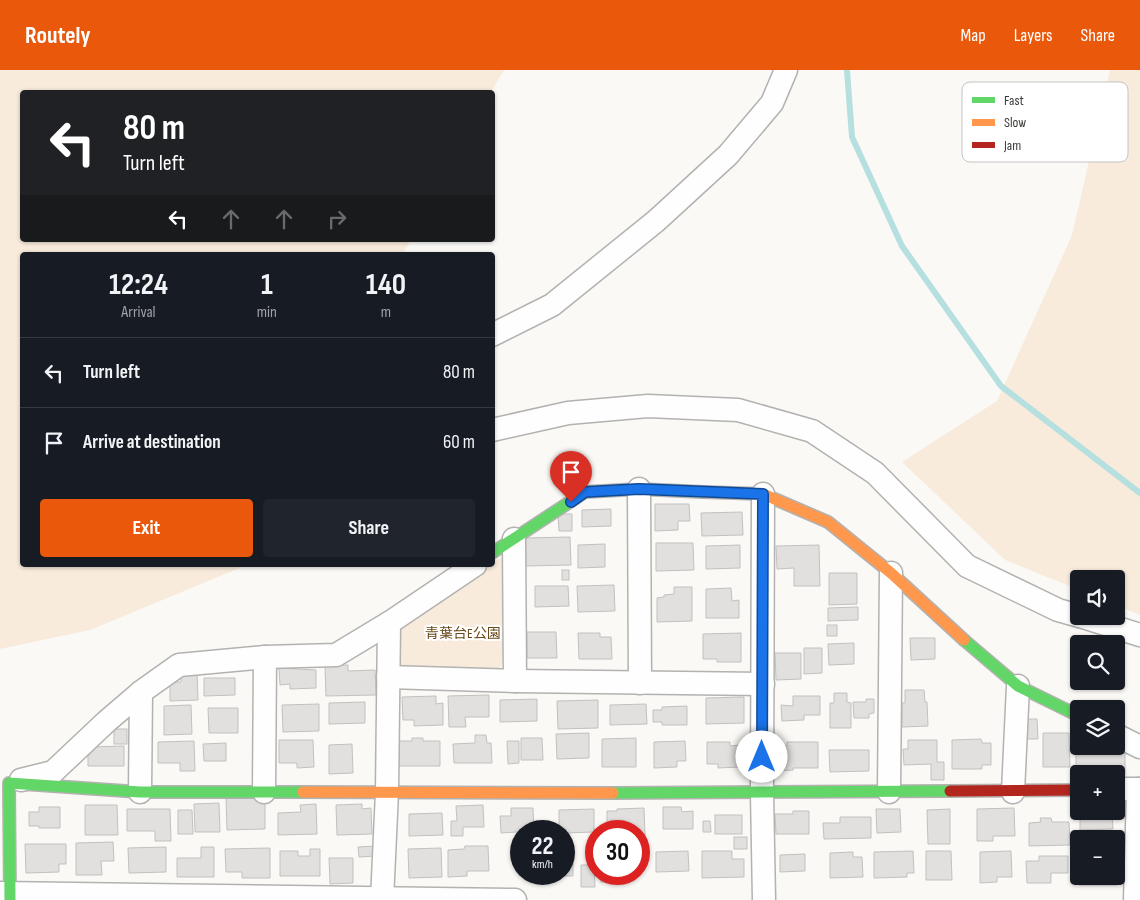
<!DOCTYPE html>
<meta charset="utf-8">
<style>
:root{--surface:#171b24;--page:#20242c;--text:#f1f3f6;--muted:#9ea1a6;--line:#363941;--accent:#ea580c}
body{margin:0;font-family:"Sofia Sans Condensed","Noto Sans JP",sans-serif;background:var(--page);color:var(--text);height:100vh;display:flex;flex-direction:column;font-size:19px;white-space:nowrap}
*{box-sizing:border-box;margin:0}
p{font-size:16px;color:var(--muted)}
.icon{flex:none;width:28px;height:28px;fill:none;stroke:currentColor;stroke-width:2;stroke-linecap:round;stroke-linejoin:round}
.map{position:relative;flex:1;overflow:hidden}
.details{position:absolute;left:20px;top:182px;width:475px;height:315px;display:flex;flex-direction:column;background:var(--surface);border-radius:5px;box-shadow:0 1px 4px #0004}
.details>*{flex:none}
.guide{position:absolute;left:20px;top:20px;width:475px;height:152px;border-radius:5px;box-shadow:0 1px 4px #0004;background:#202124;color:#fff;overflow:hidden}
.tools{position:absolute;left:1070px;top:500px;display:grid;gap:10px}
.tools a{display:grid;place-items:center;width:55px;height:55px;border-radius:5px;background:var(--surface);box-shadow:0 1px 4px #0004;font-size:25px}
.speed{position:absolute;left:510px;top:750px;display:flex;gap:10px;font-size:25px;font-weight:700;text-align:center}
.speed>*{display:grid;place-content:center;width:65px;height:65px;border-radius:50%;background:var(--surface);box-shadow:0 1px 4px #0004;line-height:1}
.speed small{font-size:12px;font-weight:400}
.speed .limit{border:8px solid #d22;background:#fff;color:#111}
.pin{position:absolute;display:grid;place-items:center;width:42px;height:42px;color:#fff;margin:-51px -21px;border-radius:50% 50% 50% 0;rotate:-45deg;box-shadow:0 0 5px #0007}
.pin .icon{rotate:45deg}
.me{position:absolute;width:55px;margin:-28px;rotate:0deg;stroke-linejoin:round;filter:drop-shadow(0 0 4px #0008)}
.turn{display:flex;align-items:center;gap:18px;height:105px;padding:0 20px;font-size:22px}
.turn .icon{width:65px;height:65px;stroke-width:2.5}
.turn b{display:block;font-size:35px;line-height:42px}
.lanes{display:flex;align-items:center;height:48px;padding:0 20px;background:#0003;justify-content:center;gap:25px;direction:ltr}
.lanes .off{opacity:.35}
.eta{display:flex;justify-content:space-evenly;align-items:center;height:85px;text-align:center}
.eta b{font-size:30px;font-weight:700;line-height:35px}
.primary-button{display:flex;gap:10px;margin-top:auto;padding:10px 20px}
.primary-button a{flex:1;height:58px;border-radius:5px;background:var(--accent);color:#fff;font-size:20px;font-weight:700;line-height:58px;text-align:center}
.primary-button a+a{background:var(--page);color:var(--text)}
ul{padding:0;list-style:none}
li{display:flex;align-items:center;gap:15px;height:70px;padding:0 20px;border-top:1px solid var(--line)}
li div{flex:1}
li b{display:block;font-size:19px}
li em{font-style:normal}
header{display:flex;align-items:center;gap:30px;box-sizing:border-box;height:70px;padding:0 25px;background:var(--accent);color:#fff}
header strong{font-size:24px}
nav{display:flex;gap:28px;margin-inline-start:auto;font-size:18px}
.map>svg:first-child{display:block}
.green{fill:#f8ebdc}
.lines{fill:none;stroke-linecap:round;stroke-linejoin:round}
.stream{stroke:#b5e0df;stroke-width:6}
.building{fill:#e2e0de;stroke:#c3c1c0}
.street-casing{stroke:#b3b2b0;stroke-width:25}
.fast-casing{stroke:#b3b2b0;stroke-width:14}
.slow-casing{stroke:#b3b2b0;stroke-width:14}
.jam-casing{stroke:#b3b2b0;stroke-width:14}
.street{stroke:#fefefe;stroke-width:22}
.fast{stroke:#63d668;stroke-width:11}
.slow{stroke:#ff974d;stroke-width:11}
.jam{stroke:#b3261e;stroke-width:11}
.route-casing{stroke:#114b97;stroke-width:12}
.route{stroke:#1a73e8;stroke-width:9}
.labels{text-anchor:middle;stroke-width:4;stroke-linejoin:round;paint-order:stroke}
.park-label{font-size:14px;fill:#68491a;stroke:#fff}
.key{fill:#fff;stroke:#c4c4c3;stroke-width:1}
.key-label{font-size:14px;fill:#3c3a38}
</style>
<header>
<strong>Routely</strong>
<nav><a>Map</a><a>Layers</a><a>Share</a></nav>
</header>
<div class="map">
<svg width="1140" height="830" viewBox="0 0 1140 830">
<rect width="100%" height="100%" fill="#fbf9f6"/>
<g class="green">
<polygon points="0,0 504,0 491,22 22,22 22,170 411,170 402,185 22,185 22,495 247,495 90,560 0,579"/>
<polygon points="1110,0 1140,0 1140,545 1116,535 1116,509 1079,509 1079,520 1005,490 902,392 997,331 1072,165"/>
<polygon points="502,487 507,523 502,595 491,607 402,601 395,591 397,561"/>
</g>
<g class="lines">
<polyline class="stream" points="847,0 852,67 902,176 1001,316 1140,423"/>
</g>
<g class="building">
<polygon points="655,434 689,434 690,451 678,451 678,460 655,461"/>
<polygon points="611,439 611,456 582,457 582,440"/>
<polygon points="742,442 743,465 702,466 701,443"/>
<polygon points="558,444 572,444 572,461 559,461"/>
<polygon points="570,467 571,495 526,496 525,468"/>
<polygon points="656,473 693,473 694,500 656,501"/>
<polygon points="605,474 605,497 578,498 578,475"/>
<polygon points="740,475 740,498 706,499 706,476"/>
<polygon points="819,475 820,516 794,516 794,498 777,499 776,476"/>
<rect x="562" y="500" width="7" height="10"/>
<polygon points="829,503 857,503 857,534 829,535"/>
<polygon points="614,515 615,541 578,542 577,516"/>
<polygon points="535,516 568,516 569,536 535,537"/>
<polygon points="674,517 692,517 692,551 657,552 657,528 664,527 664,525 674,524"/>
<polygon points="731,518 732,531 739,530 739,548 706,548 706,519"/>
<polygon points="858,537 858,550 828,551 828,538"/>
<rect x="827" y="555" width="10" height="11"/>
<polygon points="527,562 556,562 557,588 527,588"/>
<polygon points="578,563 600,563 600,567 611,567 612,589 579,589"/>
<polygon points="741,563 741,592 717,592 717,589 703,589 703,564"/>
<polygon points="910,568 935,568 935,589 911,590"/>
<polygon points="854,573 854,594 829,595 828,574"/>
<polygon points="804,578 822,578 822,603 804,604"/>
<polygon points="775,583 801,583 801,609 776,610"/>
<polygon points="348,595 348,601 375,600 376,625 326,626 325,596"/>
<polygon points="279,598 316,600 316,618 290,619 290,614 280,615"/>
<polygon points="197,602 198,630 170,631 170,612 181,612 181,603"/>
<polygon points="204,608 235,608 235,625 204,626"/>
<polygon points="905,620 924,620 925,632 927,632 928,656 902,657 902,633 905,633"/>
<polygon points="834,623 847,623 847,632 851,633 851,658 830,658 830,633 834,633"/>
<polygon points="489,625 489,647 465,647 466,657 449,657 448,626"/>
<polygon points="436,626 436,634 443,633 443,655 414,656 414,650 403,650 402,627"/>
<polygon points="793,626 820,626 820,645 804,645 804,650 782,651 781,635 793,636"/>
<polygon points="744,627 744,653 706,654 706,628"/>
<polygon points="537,629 537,651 500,652 500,630"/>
<polygon points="866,629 874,629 874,643 869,644 869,648 854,648 853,632 866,632"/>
<polygon points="598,630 598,658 558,659 557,631"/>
<polygon points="365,632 365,653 329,654 329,633"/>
<polygon points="319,634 319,661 283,662 282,635"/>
<polygon points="646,634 647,654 610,655 610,635"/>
<polygon points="191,635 192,664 164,665 164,636"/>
<polygon points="687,636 687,655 662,655 662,652 653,652 653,640 662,640 662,637"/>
<polygon points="208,638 238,638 238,663 209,663"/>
<polygon points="1024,649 1037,649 1038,669 1024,669"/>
<rect x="114" y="659" width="13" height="15"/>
<polygon points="589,663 589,688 557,689 556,664"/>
<polygon points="1043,663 1069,663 1070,697 1043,697"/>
<polygon points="475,665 486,665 487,673 491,673 492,693 454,693 453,674 475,673"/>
<polygon points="412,668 423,668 423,671 440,671 440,696 399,696 399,671 412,671"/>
<polygon points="521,668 542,668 543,690 521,690"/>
<polygon points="636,668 636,697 602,697 602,669"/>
<polygon points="981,669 982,673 991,673 991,695 982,695 982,699 952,699 952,670"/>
<polygon points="279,670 313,670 314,697 297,698 297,693 279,693"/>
<polygon points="908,670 937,670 937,692 944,692 944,710 931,710 931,694 904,695 903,679 908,679"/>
<polygon points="194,671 195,701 180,701 180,693 158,693 158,672"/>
<polygon points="507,671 519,671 519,693 508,694"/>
<polygon points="685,671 686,691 677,691 677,697 654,698 654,672"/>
<polygon points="1076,671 1079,671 1079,676 1113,676 1113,683 1125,683 1125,705 1088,704 1088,700 1076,700"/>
<polygon points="707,672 730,672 730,676 740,675 740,697 718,698 718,694 707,694"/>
<polygon points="787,672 818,672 818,698 793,698 793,700 777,701 777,676 787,676"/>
<polygon points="226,673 226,691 204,691 203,674"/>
<polygon points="352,674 353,703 329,704 329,675"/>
<polygon points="124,676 124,696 88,696 88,677"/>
<polygon points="829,680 869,680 869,701 830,702"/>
<polygon points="226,728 265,728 265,759 227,760"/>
<polygon points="219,733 220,762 195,762 194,734"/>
<polygon points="316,734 317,764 278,765 278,743 301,742 300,735"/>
<polygon points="362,734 362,739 371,738 372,764 337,765 336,735"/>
<polygon points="85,735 117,735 118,765 85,765"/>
<polygon points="483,735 484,757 463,757 463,766 451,766 451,751 457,751 456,736"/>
<polygon points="39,737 60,737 60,758 39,758 39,756 29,756 29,742 39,742"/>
<polygon points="663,737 681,737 682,742 693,741 693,759 663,759"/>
<polygon points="511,738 533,738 534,761 501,763 500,746 511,746"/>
<polygon points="644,738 645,765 639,765 639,761 607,761 607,741 617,741 617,739"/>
<polygon points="1014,738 1015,766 993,766 993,771 977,771 977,739"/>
<polygon points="127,739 170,739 171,771 155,771 155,761 127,761"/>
<polygon points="594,739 594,762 564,763 564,761 559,761 559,740"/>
<polygon points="876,739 900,739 901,762 877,763"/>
<polygon points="950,739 950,774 928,774 927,740"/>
<polygon points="178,740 192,740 193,764 178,764"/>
<polygon points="793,741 809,741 809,764 776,764 775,744 793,744"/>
<polygon points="442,743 443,765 409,766 409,744"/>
<polygon points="1080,743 1112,743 1113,759 1080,760"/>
<rect x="715" y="745" width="27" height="19"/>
<polygon points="840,747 871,747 871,768 824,769 823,753 840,753"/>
<polygon points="1040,748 1051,748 1052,752 1069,752 1070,775 1029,776 1029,753 1041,752"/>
<polygon points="703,751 710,751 711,762 703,762"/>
<rect x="734" y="767" width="13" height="12"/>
<polygon points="113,772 114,791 101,791 102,805 76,805 76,773"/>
<polygon points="25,774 66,774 66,794 59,794 59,802 26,803"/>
<polygon points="375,776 375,786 359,787 358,777"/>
<polygon points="465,776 488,776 489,801 467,801 467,806 448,807 448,780 464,779"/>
<polygon points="166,777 166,802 129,803 128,778"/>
<polygon points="201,777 214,777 214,807 177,807 177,788 201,788"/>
<polygon points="270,778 270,808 242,808 242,802 226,802 225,779"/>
<polygon points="441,778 442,807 409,808 408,779"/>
<polygon points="310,779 320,779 320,806 280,806 280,781 298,781 298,786 310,786"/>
<polygon points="564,780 573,780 573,806 550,806 550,804 564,804"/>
<polygon points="688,781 689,801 656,802 656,782"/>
<polygon points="702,781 732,781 732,789 744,789 744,807 702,808"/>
<polygon points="913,781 914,803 907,803 907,807 874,808 874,782"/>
<polygon points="926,781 951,781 952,810 926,810"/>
<polygon points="1011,781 1012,807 997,807 997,812 980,813 980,782"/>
<polygon points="853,782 853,787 862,787 863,807 830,808 830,783"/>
<polygon points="805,784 805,801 780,802 780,785"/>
<polygon points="1039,786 1068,786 1068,803 1051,803 1051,813 1027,813 1026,791 1039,791"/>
<polygon points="329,788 353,788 353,813 330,814"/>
<polygon points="1117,789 1117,815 1079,815 1078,790 1079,806 1116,806"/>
<polygon points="581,795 594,795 595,817 581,817"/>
<polygon points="601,804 633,804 633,811 601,812"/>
</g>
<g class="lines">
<defs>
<g id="street">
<polyline points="492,265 552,235 656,151 728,85 772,33 786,0"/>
<polyline points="492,360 568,343 648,336 738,340 812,361 875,403 967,496 1058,540 1079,546"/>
<polyline points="639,419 640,613"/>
<polyline points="763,424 762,723 764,830"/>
<polyline points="514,469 515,611"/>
<polyline points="1080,546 1140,565"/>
<polyline points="388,607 515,611 763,614"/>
<polyline points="141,622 179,595 265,587 336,585 389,553 475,495"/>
<polyline points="1116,665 1140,677"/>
<polyline points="21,710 53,702 106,652 141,622 140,722"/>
<polyline points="1116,719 1140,719"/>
<polyline points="264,722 265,587"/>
<polyline points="889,722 891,503"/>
<polyline points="1013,722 1018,616"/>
<polyline points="0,823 515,830"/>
<polyline points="382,830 387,722 389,553"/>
<polyline points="1135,830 1138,719"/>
</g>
<g id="fast">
<polyline points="492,483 585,422 639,419 703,422"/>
<polyline points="964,570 1018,616 1079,646"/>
<polyline points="613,723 950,721"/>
<polyline points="10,830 9,713 140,722 303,722"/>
</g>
<g id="slow">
<polyline points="703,422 763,424 828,452 891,503 964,570"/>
<polyline points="303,722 613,723"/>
</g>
<polyline id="jam" points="950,721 1079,720"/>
</defs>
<use href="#street" class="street-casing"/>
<use href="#fast" class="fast-casing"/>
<use href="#slow" class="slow-casing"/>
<use href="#jam" class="jam-casing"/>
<use href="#street" class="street"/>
<use href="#fast" class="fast"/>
<use href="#slow" class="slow"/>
<use href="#jam" class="jam"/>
</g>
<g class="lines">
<defs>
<polyline id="route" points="571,432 585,422 639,419 763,424 762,687"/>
</defs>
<use href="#route" class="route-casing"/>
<use href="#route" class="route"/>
</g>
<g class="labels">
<g class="park-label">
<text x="463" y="568">青葉台E公園</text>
</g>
</g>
<rect x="962" y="12" width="166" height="80" rx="8" class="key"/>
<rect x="972" y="27" width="23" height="6" fill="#63d668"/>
<rect x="972" y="49" width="23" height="7" fill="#ff974d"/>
<rect x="972" y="72" width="23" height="6" fill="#b3261e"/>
<g class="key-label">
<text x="1004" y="35">Fast</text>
<text x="1004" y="57">Slow</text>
<text x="1004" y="80">Jam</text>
</g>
</svg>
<div class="tools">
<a><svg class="icon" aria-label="sound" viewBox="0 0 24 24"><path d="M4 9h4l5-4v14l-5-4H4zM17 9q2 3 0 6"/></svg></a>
<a><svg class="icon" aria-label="search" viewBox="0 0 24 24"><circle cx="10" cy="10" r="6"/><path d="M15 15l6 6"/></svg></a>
<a><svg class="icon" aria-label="layers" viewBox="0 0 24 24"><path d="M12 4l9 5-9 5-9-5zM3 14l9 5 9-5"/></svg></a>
<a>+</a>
<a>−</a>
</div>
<div class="speed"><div>22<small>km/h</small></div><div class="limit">30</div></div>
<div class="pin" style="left:571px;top:432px;background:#d93025"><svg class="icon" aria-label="arrive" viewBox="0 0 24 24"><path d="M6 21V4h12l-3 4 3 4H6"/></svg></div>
<svg class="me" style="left:762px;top:687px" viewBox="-20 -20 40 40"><circle r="19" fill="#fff"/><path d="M0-13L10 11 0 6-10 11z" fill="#1a73e8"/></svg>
<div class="guide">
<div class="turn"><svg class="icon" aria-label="left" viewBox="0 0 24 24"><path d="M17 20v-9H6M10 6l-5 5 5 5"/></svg><div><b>80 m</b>Turn left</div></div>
<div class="lanes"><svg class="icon" aria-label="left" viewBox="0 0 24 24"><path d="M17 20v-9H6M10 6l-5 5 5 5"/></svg><svg class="icon off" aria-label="ahead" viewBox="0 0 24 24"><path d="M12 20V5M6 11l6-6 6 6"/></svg><svg class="icon off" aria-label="ahead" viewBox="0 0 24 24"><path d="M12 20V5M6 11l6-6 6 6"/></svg><svg class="icon off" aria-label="right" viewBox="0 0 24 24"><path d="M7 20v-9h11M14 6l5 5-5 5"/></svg></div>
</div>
<section class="details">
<div class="eta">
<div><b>12:24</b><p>Arrival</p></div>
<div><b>1</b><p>min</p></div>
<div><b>140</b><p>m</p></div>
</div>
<ul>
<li><svg class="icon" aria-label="left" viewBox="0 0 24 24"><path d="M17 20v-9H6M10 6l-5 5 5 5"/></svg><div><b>Turn left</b></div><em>80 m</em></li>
<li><svg class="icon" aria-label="arrive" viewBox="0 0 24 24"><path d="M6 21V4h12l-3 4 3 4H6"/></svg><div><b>Arrive at destination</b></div><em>60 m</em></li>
</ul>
<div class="primary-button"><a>Exit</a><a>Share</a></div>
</section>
</div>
